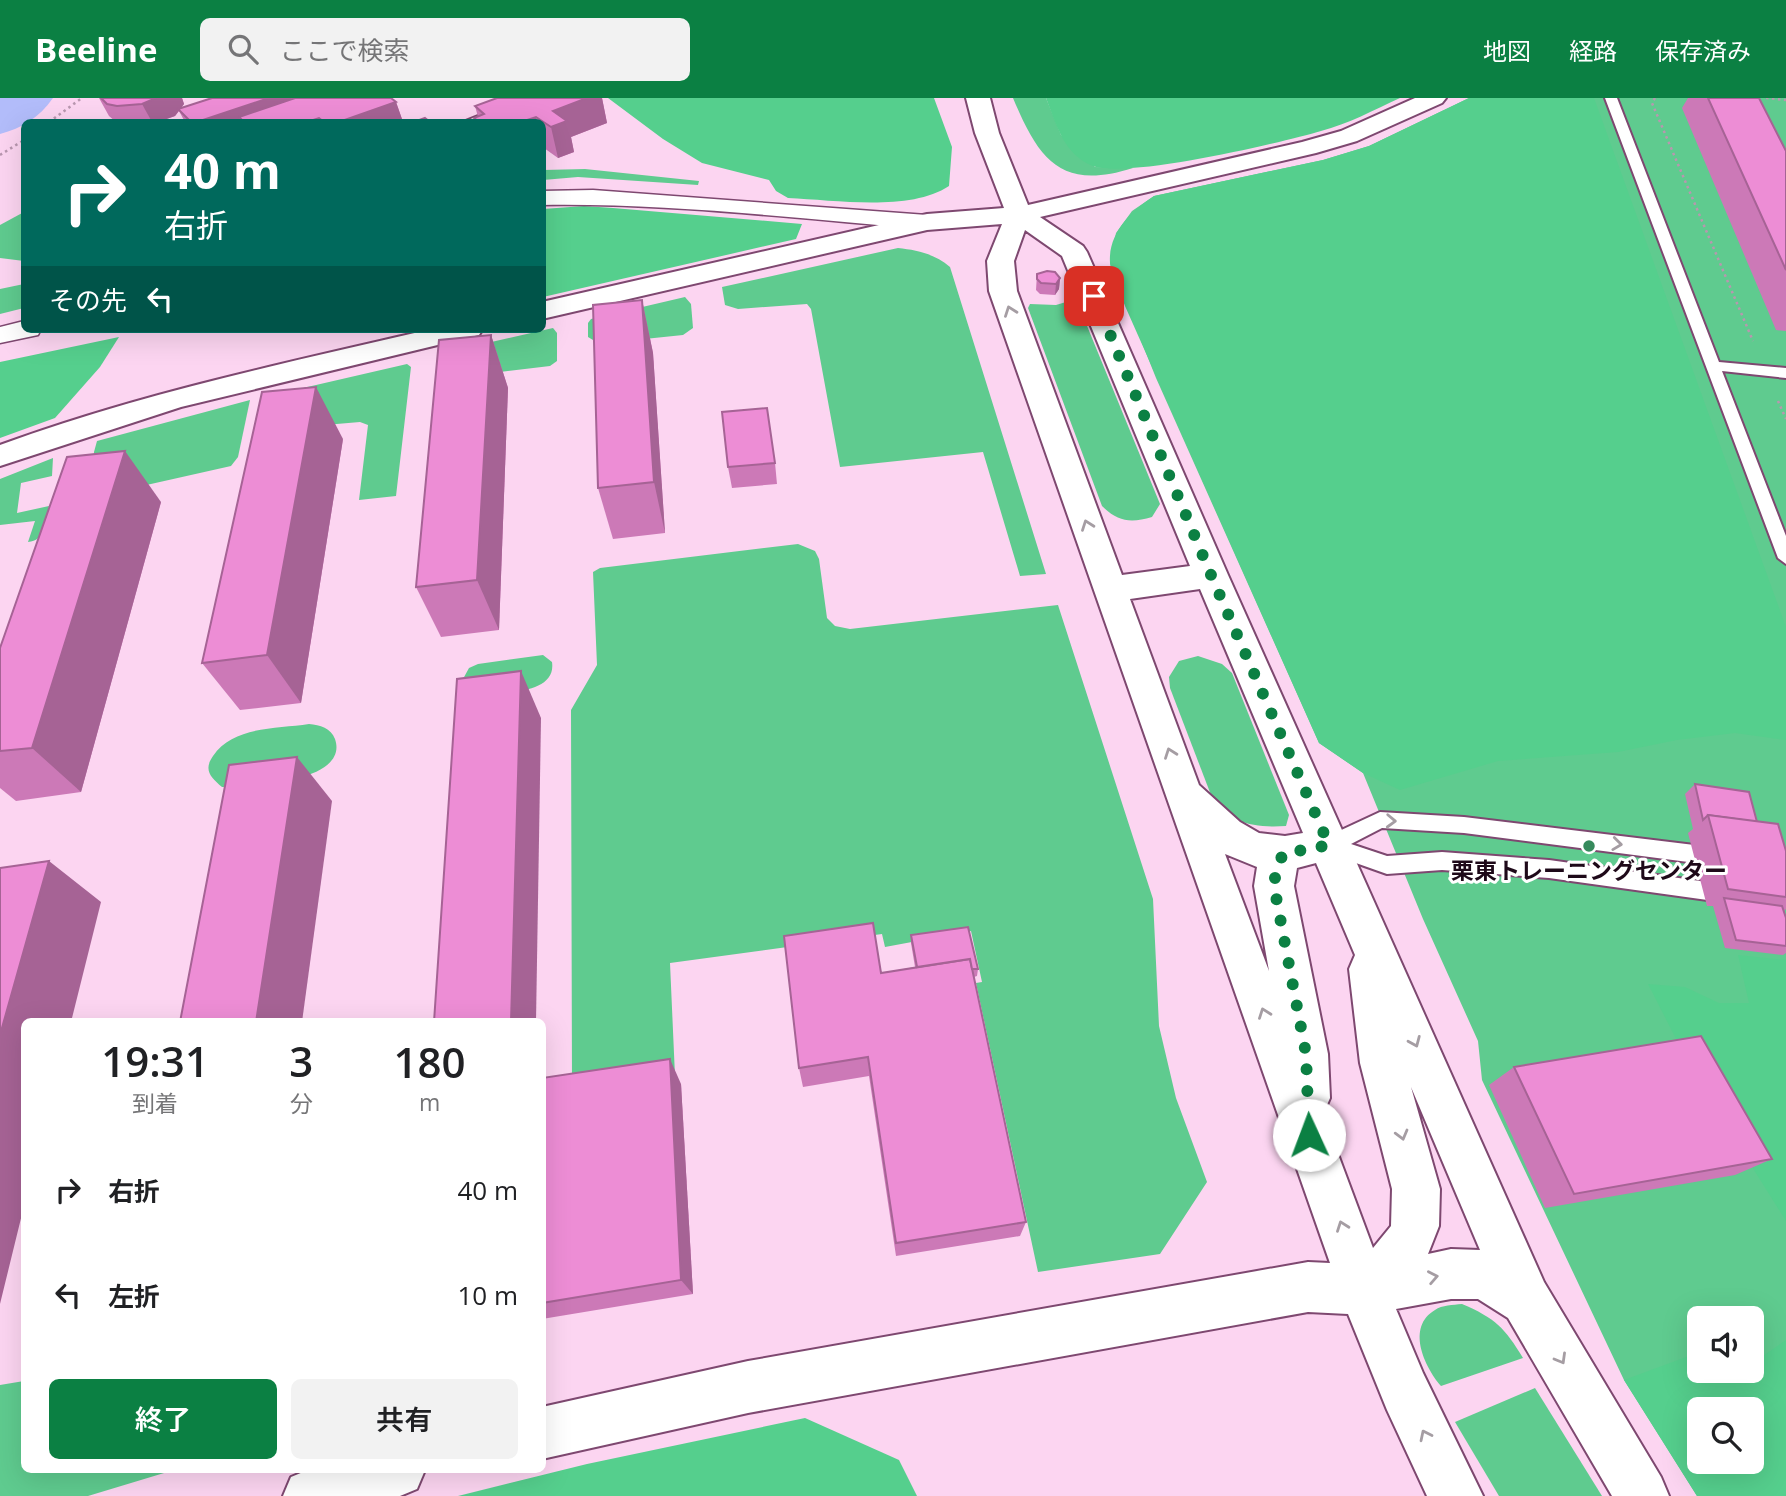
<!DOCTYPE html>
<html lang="ja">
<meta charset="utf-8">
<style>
:root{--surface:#fff;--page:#f2f2f2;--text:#202124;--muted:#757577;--accent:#0b8043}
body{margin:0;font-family:"Open Sans","Noto Sans JP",sans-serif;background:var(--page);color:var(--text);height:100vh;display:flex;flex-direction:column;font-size:26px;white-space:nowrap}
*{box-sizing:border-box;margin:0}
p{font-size:23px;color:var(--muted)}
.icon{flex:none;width:38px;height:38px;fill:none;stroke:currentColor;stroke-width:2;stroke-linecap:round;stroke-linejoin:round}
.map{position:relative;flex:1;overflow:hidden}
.side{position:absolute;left:21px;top:920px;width:525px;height:455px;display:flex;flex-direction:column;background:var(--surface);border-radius:10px;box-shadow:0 7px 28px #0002}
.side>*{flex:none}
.banner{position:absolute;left:21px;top:21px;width:525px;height:214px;border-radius:10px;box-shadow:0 7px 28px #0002;background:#00695c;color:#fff;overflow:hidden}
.buttons{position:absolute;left:1687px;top:1208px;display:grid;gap:14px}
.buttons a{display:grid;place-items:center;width:77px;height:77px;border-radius:10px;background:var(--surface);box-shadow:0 7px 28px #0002;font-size:35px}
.pin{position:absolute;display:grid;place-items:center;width:60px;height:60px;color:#fff;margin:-30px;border-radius:14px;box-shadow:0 4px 10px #0006}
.me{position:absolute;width:77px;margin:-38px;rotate:358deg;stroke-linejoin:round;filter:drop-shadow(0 0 5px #0008)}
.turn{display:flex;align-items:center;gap:24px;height:147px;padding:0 28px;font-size:32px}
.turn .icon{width:91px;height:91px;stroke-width:2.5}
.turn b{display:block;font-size:49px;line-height:60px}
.then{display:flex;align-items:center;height:66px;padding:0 28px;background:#0003;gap:14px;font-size:26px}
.eta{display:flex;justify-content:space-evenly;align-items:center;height:119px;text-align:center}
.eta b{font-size:42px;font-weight:600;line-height:49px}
.button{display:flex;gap:14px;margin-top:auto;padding:14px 28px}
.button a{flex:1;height:80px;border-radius:10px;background:var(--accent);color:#fff;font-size:28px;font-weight:600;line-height:80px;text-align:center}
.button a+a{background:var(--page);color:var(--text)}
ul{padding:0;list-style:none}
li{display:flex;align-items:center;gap:21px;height:105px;padding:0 28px}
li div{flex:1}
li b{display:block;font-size:26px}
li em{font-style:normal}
header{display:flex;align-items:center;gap:42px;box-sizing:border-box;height:98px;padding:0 35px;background:var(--accent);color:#fff}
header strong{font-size:33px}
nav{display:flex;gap:38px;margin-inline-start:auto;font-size:24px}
.search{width:490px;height:63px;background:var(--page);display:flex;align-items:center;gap:18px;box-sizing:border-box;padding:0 24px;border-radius:10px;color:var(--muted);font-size:26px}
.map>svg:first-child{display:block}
.green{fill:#5fcb8f;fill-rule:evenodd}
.forest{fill:#55cf8d;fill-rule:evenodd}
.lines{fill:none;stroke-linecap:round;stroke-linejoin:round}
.river{fill:#b2bcfa;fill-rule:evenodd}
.lane-casing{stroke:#7e4870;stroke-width:4}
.street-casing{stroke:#7e4870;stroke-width:3}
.secondary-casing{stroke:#7e4870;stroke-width:4}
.path{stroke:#b897af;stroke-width:2.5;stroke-dasharray:2.5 3.5;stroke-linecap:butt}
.lane{fill:#fff;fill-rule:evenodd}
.street{fill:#fff;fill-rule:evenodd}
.secondary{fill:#fff;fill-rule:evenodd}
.wall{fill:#cc79b7}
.shaded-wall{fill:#a66395}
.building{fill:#ed8dd5;stroke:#a66395;stroke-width:2}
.oneway{stroke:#a59da3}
.route{stroke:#0b8043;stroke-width:12;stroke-dasharray:0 21.6}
.poi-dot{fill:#368a5c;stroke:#fff;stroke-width:2.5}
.labels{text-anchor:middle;stroke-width:6;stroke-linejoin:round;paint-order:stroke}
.poi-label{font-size:23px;font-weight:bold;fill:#1e0919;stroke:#fff}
</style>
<header>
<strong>Beeline</strong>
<div class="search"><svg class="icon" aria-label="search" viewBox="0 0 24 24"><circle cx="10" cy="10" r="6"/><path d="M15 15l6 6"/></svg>ここで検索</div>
<nav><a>地図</a><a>経路</a><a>保存済み</a></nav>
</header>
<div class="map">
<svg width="1786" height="1398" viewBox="0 0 1786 1398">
<rect width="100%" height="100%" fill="#fcd5f1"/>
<g class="green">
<path d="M1013,0H1046L1061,37L1095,69L1133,70C1061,93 1039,62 1013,0Z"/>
<path d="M1469,0H1786V1398H1697L1624,1282L1482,982L1478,943L1423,821L1363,675L1319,645L1156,280L1110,165L1116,135L1132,113L1154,98L1323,62L1369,48ZM1699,1220H1752V1272H1699ZM1699,1311H1752V1363H1699Z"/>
<polygon points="585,71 699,83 698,87 578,79 543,82 543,72"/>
<polygon points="24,114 24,163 0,160 0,127"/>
<path d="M898,150C917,152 935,156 950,169L1046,476L1020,478L983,354L840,369L811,211L807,206L738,211L725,207L722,189Z"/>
<polygon points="24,186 24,210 0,216 0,191"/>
<polygon points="685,199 691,206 693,230 683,237 606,245 598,245 588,239 588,225 591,221"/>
<path d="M1076,201L1160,406L1152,419C1131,425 1118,424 1102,408L1028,210L1030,206L1056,207Z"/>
<polygon points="553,230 557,235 557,263 550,268 451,280 452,253"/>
<polygon points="407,266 411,269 396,398 359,402 368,327 360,324 278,331 290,293"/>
<polygon points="250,302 238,359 231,368 102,397 92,389 94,354 97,343"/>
<path d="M53,360L52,378L21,385L17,415L49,408C46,422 46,443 28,444L35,423L0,427V381Z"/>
<polygon points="798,446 815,453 819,461 827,520 835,528 850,531 1058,507 1153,801 1159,928 1176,1000 1207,1084 1160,1156 1038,1174 976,885 982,884 971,833 885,849 882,836 670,865 675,978 572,992 571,612 597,567 593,474 600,470"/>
<path d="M543,557L552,564C557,598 498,594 475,597L463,581L469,570L478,566Z"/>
<path d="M1198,558L1222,566L1232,575L1289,717L1286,728C1255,730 1227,726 1211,697L1170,590L1169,579L1179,563Z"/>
<path d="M309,626C320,627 331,630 335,641C350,685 246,689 222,689C211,680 203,672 213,658C233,628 276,631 309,626Z"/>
<path d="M1462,1206C1495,1220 1505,1230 1523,1260L1441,1288C1424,1268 1406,1229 1435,1212C1442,1207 1453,1207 1462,1206Z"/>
<polygon points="24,1283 24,1372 174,1372 88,1398 0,1398 0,1287"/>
<polygon points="1535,1290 1602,1398 1499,1398 1455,1324"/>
</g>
<g class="forest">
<path d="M608,0H934L952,49L949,88C910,114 836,102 788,100L776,93L769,82L702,65L663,41Z"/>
<path d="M1046,0H1400C1374,12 1348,26 1321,33C1280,45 1128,81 1093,68C1064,57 1056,26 1046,0Z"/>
<path d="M1469,0H1594L1786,529V642L1735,635L1677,642L1618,654L1498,663L1400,692L1363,675L1319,645L1125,208C1121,195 1111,179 1110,165C1108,135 1131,113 1154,98L1323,62L1369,48Z"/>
<polygon points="584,108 613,110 802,126 796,141 543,199 543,111"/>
<polygon points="119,239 100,269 55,320 0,340 0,264"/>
<polygon points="1738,857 1786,862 1786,1123 1695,978 1648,886 1685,889 1719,905 1749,905"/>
<path d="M1786,1242V1398H1697L1624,1282L1697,1255H1699V1272H1752V1262H1757ZM1699,1311H1752V1363H1699Z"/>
<polygon points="805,1320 899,1362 917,1398 458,1398 587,1366"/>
</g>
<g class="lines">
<path class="river" d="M0,0H53C39,20 22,30 0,36Z"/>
<defs>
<g id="lane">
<polygon points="523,0 540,0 479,24 463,24"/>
<polygon points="1605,0 1617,0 1719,264 1786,270 1786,280 1722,273 1786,438 1786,466 1778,460"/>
<polygon points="1380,714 1464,719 1719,750 1726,753 1729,759 1726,765 1719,768 1464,735 1382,730 1351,746 1387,758 1442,754 1549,762 1729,787 1736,790 1739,796 1736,802 1729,805 1549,780 1442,772 1387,776 1322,753 1319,747 1322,741"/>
</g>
<g id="street">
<path d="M593,92L927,117L936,119L939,124L936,129L927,131C799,121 671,105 542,107V93Z"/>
<polygon points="24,223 24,231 41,231 38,237 0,245 0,229"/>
</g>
<g id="secondary">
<path d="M966,0H990L999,35L1028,107L1302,44L1341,33L1415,0H1446L1442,5L1357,43L1316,55L1040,119L1083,148L1087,154L1228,477L1544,1184L1661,1379L1669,1398H1612L1508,1220L1478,1201H1451L1396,1211L1423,1275L1483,1398H1427L1387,1312L1348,1216L1308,1214L748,1315L542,1361V1309L748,1263L1308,1164L1330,1165L989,193L987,163L1002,126L927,132L542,221V204L927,116L1004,110L975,35ZM1025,132L1062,158L1190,468L1122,477L1017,193L1014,163ZM1200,491L1303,735L1285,738L1259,735L1240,724L1199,687L1130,501ZM1225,756L1257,769L1254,788L1269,873ZM1316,765L1355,857L1349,871L1360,965L1392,1091L1391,1128L1373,1150L1323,1016L1330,1000L1328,956L1294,788L1297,770ZM1411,989L1480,1152L1451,1151L1428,1156L1439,1128L1440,1091Z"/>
<path d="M432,231H483L479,237L181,309L0,368V347C141,295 286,265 432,231Z"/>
<polygon points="308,1372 425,1372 417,1391 400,1398 283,1398 291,1379"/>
</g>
</defs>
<use href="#lane" class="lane-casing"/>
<use href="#street" class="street-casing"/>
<use href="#secondary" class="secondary-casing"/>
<g class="path">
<polyline points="1655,0 1652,5 1753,243"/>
<polyline points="1766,0 1786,2"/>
<polyline points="49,24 82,0"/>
<polyline points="0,57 24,42"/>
<polyline points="1778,303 1786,321"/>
</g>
<use href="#lane" class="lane"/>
<use href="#street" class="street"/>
<use href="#secondary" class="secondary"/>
</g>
<g class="wall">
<polygon points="99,0 182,0 184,6 181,10 212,0 391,0 396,4 403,24 185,24 179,13 175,18 158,24 116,24 109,18"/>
<polygon points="497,0 602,0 607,25 571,39 574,54 558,60 544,50 542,50 542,24 475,24 474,20 478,19 475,8"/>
<polygon points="1688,0 1759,0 1786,53 1786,233 1776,232 1682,10"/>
<polygon points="1037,176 1060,180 1059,191 1055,197 1040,196 1036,192"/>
<polygon points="642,202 653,255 665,435 613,441 598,390"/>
<polygon points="491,237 508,290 499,532 441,539 416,489"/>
<polygon points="343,341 301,605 240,612 202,565"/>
<polygon points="775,365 777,386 732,390 728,369"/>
<polygon points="161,404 81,694 16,703 0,690 0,550"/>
<polygon points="1695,686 1757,724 1786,753 1786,811 1784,813 1786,820 1786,855 1783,857 1725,850 1713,808 1707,808 1688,735 1693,731 1685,696"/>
<polygon points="911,837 978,871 977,878 974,879 1026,1124 1020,1138 896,1158 869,978 803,989 799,970 881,875 915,869 911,845"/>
<polygon points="1514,969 1772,1061 1735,1077 1545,1110 1489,987"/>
<polygon points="542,980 681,986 693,1196 542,1221"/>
</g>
<g class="shaded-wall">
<polygon points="156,0 182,0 184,6 175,18 158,24 152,24 142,6"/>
<polygon points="269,0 291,0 297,15 239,19 241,24 197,24"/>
<polygon points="587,0 602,0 607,25 571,39 574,54 558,60 551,29 553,13"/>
<polygon points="396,4 403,24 339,24"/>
<polygon points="536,19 537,24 521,24"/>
<polygon points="319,20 321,24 307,24"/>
<polygon points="1060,180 1059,191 1055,197 1056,186"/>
<polygon points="642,202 653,255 665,435 654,384"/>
<polygon points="491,237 508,290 499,532 477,482"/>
<polygon points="316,289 343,341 301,605 267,557"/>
<polygon points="125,353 161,404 81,694 32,650"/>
<polygon points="521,573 541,620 536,924 511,924"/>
<polygon points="297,659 332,703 302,924 256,924"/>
<polygon points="49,763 101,804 71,924 24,924 24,1108 0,1206 0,937"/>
<polygon points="670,961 681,986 693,1196 681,1182"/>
</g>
<g class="building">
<polygon points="101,0 156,0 142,6 117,8 107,6"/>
<polygon points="212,0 269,0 197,24 191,24 178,11"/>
<polygon points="295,0 391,0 396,4 339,24 324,24 319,20 307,24 244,24 239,19"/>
<polygon points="497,0 587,0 553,13 567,23 551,29 536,19 521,24 477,24 479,24 474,20 484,16 475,8"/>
<polygon points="1708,0 1759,0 1786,53 1786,172"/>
<polygon points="425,20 430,24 414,24"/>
<polygon points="1047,173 1055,174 1060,180 1056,186 1041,185 1037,181 1037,176"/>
<polygon points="642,202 654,384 598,390 593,207"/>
<polygon points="491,237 477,482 416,489 439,242"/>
<polygon points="316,289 267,557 202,565 262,294"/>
<polygon points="767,310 775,365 728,369 722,314"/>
<polygon points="125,353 32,650 0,653 0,550 67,359"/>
<polygon points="521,573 511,924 434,924 457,581"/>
<polygon points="297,659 256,924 180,924 229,667"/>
<polygon points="1695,686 1749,694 1757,724 1708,717 1703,722"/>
<polygon points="1708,717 1778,726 1786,753 1786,799 1728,791"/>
<polygon points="49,763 0,937 0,770"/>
<polygon points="1724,800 1782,808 1786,820 1786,848 1736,842"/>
<polygon points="873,825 881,875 970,861 1026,1124 896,1145 868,959 799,970 784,838"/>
<polygon points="968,829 978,871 972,871 970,861 917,869 911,837"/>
<polygon points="1701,938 1772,1061 1574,1096 1514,969"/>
<polygon points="670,961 681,1182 542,1205 542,980"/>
</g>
<defs><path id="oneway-chevron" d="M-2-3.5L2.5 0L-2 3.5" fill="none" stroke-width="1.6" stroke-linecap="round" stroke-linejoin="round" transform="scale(1.75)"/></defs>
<g class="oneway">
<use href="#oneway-chevron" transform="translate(1010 213) rotate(-110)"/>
<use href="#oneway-chevron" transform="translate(1087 427) rotate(-110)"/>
<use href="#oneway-chevron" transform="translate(1170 655) rotate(-110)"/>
<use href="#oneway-chevron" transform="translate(1391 723) rotate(2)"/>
<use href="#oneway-chevron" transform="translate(1617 746) rotate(7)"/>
<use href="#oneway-chevron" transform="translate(1264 915) rotate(-110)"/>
<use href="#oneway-chevron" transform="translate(1415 944) rotate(67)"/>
<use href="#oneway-chevron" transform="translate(1402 1037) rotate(75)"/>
<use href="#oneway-chevron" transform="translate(1342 1128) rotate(-110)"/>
<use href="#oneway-chevron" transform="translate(1433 1179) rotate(-11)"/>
<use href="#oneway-chevron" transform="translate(1561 1261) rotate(60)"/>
<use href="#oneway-chevron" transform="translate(1425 1337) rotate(-116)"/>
</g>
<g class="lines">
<polyline class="route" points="1094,198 1211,477 1329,747 1283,756 1276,772 1274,788 1306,956 1309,1037"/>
</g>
<circle class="poi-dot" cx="1589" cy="748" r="7"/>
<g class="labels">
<g class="poi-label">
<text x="1589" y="781">栗東トレーニングセンター</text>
</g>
</g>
</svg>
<div class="buttons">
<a><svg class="icon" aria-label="sound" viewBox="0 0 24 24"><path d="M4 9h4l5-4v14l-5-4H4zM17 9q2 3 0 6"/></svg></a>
<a><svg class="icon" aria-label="search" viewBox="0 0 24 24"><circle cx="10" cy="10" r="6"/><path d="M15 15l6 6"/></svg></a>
</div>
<div class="pin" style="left:1094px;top:198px;background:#d93025"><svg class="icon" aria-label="arrive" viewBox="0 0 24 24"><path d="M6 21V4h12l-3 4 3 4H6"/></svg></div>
<svg class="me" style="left:1309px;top:1037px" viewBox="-20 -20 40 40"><circle r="19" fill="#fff"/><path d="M0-13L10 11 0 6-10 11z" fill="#0b8043"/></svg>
<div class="banner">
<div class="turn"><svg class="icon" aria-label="right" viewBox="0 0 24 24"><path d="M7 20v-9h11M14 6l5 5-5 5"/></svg><div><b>40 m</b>右折</div></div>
<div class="then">その先<svg class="icon" aria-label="left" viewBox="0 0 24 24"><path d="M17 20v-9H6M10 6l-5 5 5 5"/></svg></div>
</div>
<section class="side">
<div class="eta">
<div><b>19:31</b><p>到着</p></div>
<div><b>3</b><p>分</p></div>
<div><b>180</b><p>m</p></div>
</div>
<ul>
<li><svg class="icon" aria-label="right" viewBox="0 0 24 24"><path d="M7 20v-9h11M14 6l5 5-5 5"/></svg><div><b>右折</b></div><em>40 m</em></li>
<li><svg class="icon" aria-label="left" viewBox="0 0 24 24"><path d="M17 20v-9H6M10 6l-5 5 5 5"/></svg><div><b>左折</b></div><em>10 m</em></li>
</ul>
<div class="button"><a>終了</a><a>共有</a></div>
</section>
</div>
